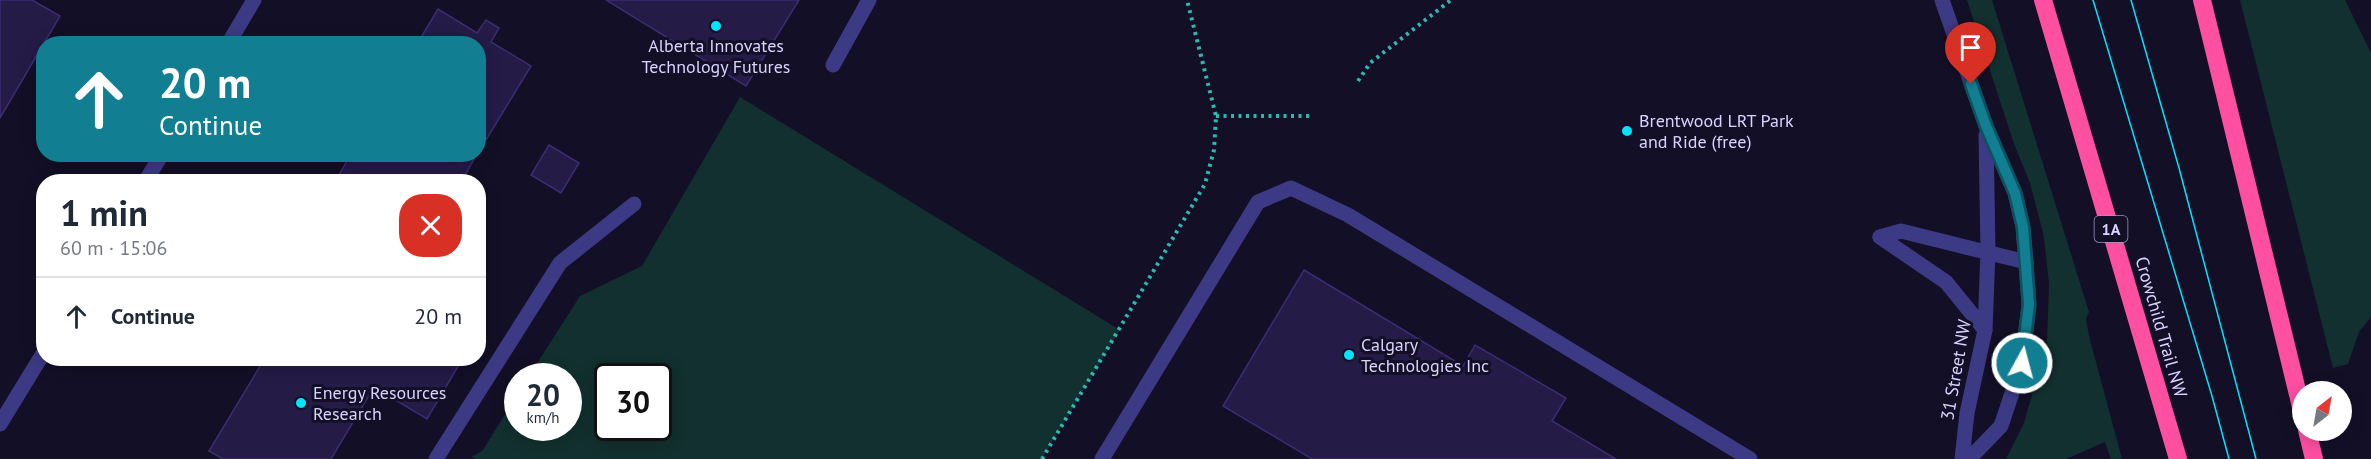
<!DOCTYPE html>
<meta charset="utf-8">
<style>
:root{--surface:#fff;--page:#f2f2f3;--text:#1f2937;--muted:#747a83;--line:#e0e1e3}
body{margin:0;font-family:"PT Sans",sans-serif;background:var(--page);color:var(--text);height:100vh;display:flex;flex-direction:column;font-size:22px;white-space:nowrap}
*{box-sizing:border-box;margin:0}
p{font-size:20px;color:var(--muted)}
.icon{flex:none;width:33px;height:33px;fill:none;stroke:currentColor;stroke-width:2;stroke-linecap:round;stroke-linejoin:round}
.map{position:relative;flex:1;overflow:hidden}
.drawer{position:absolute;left:36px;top:174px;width:450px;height:192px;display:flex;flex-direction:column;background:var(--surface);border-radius:24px;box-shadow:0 3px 15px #0003}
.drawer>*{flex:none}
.guide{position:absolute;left:36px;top:36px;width:450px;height:126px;border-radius:24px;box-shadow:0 3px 15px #0003;background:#117e91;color:#fff;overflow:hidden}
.needle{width:39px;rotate:31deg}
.buttons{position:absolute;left:2292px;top:381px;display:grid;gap:12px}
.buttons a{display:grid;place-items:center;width:60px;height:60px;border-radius:50%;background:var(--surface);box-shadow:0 3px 15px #0003;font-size:30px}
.speed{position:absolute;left:504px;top:363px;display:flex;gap:12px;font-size:30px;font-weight:700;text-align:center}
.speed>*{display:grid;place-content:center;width:78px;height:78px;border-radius:50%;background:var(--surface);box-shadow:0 3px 15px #0003;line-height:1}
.speed small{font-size:15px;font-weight:400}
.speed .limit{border:3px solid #111;border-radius:9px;background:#fff;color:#111}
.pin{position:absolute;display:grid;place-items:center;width:51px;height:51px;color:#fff;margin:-62px -26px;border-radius:50% 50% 50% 0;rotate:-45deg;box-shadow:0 0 6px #0007}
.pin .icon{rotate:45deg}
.me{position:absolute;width:66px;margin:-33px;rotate:7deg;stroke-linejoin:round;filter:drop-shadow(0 0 4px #0008)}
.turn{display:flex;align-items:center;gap:21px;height:126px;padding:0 24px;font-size:27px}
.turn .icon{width:78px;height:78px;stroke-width:2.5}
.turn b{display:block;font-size:42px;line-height:51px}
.round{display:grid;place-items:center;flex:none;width:63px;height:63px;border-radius:24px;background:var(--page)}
.summary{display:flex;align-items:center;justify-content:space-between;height:102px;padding:0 24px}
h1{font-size:36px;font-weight:700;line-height:45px}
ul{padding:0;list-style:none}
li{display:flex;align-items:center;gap:18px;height:78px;padding:0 24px;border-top:2px solid var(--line)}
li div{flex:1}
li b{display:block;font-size:22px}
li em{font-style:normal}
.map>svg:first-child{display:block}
.green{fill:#12302f;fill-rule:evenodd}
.building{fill:#241b47;stroke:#3b2d73;stroke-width:1.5}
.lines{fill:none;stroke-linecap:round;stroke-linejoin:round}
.path{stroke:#2fb8b0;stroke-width:4;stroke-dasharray:3 4.5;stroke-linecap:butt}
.lane{stroke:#3d3a85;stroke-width:15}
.street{stroke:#3d3a85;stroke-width:15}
.highway{stroke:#ff4fa3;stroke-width:18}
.tram{stroke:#00e5ff;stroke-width:1.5}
.route-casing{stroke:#0b525e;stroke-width:15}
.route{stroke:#117e91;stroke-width:10}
.poi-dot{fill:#00e5ff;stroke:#130f26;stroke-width:2}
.labels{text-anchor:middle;stroke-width:6;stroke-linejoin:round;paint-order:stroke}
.shield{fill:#130f26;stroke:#9e99be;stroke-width:1.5}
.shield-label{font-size:16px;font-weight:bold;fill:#d9d4ff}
.poi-label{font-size:18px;fill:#d9d4ff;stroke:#130f26;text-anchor:start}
.street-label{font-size:18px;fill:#d9d4ff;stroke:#130f26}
</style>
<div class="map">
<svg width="2371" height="459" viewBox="0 0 2371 459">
<rect width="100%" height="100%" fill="#130f26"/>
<g class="green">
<polygon points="1967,0 1992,0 2089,312 2086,319 2089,336 2122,459 2111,459 2105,442 2066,459 2006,459 2024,423 2047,342 2049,284 2044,237 2030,183 2014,144"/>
<polygon points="2240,0 2345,0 2371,53 2371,317 2359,332 2348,364 2333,368"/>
<path d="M740,97L1120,330L1042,459H475L472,457L483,450L517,395L518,428H568V376H529L580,296L642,266ZM608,376H658V428H608Z"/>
</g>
<g class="building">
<polygon points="0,0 32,0 60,16 0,118"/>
<polygon points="606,0 799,0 746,86"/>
<polygon points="438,9 477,33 486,20 499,28 491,42 531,66 478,153 478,44 417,44"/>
<polygon points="549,145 579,163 561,193 531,175"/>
<polygon points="351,154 477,154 461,182 335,182"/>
<polygon points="1304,270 1463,366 1475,345 1566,398 1552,421 1616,459 1312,459 1223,406"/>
<polygon points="265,358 463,358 427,419 374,387 331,459 223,459 209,451"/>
</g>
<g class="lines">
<g class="path">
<polyline points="1358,81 1370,63 1451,0"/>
<polyline points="1216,116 1310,116"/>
<polyline points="1042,459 1205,184 1214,150 1216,116 1187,0"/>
</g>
<g class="lane">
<polyline points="833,65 869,0"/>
<polyline points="1986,135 1988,252"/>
<polyline points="1880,237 1901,231 2026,262 2023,227 2015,193 1986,126 1942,0"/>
<polyline points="1880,237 1946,282 1985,330"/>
<polyline points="436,459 560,263 634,204"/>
<polyline points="1102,459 1258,202 1291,188 1348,215 1750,459"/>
</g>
<g class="street">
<polyline points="228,44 254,0"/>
<polyline points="145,182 162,154"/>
<polyline points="0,424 44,352"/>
<polyline points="1962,459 1967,413 1985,330 1988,252"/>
<polyline points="1969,459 2001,426 2022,363 2029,305 2026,262"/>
</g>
<g class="highway">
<polyline points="2043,0 2178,459"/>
<polyline points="2202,0 2302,411"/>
<polyline points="2307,430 2314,459"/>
</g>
<g class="tram">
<polyline points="2093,0 2212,396 2229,459"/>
<polyline points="2131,0 2179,168 2256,459"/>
</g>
</g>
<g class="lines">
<defs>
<polyline id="route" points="1971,84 1986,126 2015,193 2023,227 2029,304 2022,363"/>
</defs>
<use href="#route" class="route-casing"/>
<use href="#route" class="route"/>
</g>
<g class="poi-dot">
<circle cx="716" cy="26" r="6"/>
<circle cx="1627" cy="131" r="6"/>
<circle cx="1349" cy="355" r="6"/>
<circle cx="301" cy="403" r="6"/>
</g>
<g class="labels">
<rect class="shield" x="2094.5" y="216" width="33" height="26" rx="4.5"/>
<g class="shield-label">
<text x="2111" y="235">1A</text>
</g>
<g class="poi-label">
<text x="716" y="52" text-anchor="middle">Alberta Innovates<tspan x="716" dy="21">Technology Futures</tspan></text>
<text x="1639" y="127">Brentwood LRT Park<tspan x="1639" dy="21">and Ride (free)</tspan></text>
<text x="1361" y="351">Calgary<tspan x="1361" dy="21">Technologies Inc</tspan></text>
<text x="313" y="399">Energy Resources<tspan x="313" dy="21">Research</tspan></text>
</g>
<g class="street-label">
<text transform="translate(2161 327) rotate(74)" y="6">Crowchild Trail NW</text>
<text transform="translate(1956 370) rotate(-80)" y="6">31 Street NW</text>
</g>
</g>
</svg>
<div class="buttons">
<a><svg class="needle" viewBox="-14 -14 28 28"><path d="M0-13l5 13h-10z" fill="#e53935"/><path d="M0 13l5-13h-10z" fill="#747a83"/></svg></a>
</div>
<div class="speed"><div>20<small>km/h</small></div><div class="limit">30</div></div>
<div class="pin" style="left:1971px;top:84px;background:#d93025"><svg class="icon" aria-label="arrive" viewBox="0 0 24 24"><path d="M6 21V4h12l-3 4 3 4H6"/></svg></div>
<svg class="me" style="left:2022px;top:363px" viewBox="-20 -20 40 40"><circle r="17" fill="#117e91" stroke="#fff" stroke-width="3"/><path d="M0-11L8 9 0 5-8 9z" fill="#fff"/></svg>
<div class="guide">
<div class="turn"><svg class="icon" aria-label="ahead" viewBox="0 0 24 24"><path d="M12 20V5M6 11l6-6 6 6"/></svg><div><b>20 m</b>Continue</div></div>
</div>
<section class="drawer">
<div class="summary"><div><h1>1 min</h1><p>60 m · 15:06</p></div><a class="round" style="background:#d93025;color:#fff"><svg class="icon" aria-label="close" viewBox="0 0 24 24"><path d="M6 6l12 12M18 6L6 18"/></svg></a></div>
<ul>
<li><svg class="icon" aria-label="ahead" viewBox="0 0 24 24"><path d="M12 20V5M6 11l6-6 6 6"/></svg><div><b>Continue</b></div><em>20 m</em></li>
</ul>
</section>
</div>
